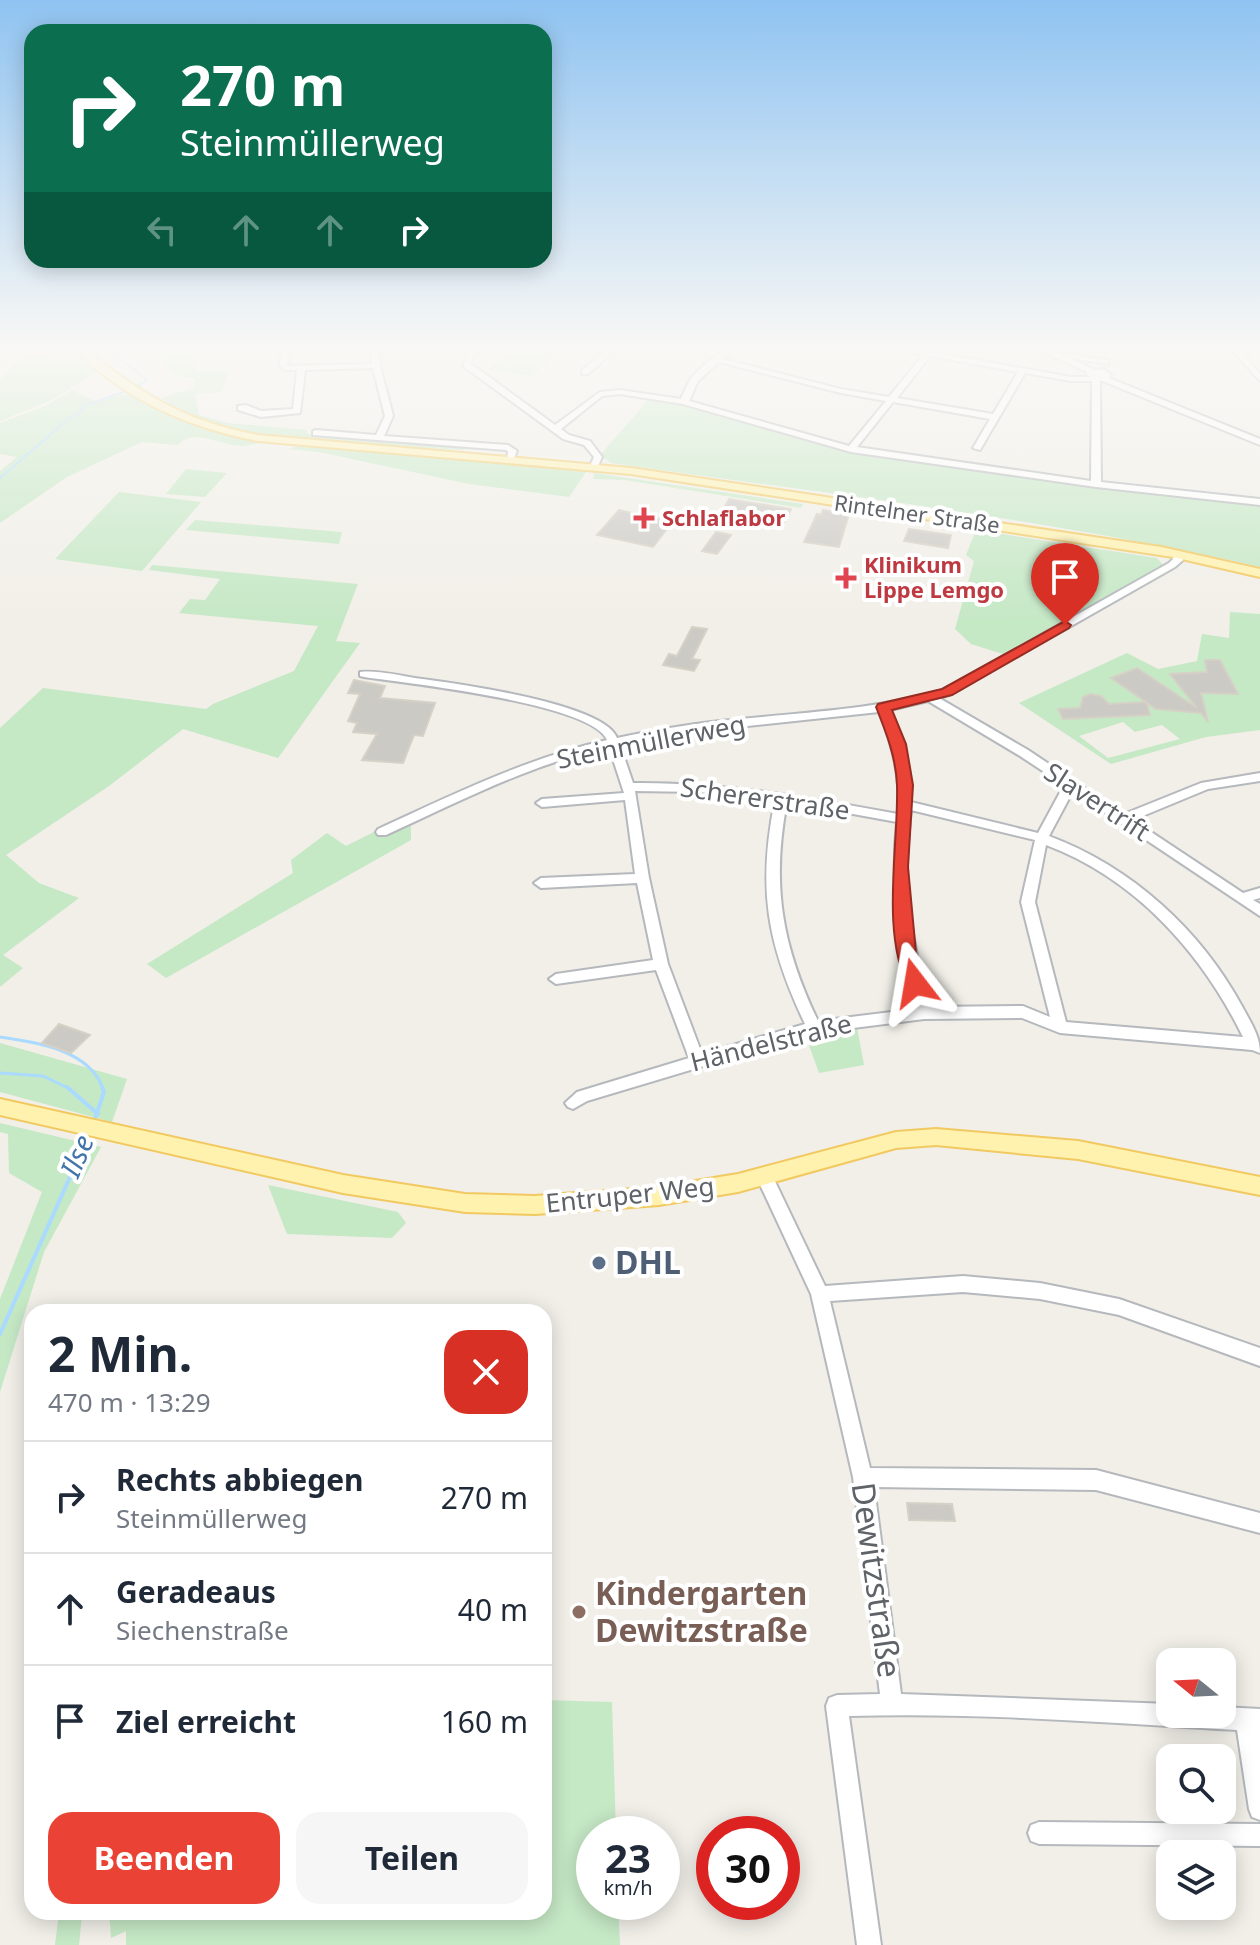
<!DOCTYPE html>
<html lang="de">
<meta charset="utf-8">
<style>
:root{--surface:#fff;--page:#f6f6f7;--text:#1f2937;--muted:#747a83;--line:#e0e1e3;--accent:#ea4335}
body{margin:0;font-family:"Noto Sans",sans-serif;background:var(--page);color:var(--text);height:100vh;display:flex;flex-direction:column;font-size:30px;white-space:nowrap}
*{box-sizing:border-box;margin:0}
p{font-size:26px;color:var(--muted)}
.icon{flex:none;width:44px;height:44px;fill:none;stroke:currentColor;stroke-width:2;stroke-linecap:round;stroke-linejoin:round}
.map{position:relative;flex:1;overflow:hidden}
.details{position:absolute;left:24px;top:1304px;width:528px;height:616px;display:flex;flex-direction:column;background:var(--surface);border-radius:24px;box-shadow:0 4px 20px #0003}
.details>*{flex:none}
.guide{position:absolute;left:24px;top:24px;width:528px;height:244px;border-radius:24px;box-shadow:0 4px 20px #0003;background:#0b6e4f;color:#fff;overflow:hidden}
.needle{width:52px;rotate:288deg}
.fabs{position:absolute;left:1156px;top:1648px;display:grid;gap:16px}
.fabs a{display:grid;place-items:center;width:80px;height:80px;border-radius:16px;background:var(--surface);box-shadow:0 4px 20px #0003;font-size:40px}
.speed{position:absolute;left:576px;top:1816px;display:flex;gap:16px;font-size:40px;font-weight:700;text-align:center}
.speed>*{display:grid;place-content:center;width:104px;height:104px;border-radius:50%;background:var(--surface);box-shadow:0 4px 20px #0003;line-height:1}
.speed small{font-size:20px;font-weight:400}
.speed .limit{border:12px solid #d22;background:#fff;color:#111}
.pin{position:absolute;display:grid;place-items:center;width:68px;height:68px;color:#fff;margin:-82px -34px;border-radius:50% 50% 50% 0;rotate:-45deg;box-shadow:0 0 8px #0007}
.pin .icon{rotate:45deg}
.me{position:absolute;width:88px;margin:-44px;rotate:346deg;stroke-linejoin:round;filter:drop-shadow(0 0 6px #0008)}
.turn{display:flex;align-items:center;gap:28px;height:168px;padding:0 24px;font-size:36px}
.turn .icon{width:104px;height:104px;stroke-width:2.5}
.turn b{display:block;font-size:56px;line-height:68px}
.lanes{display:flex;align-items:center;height:76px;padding:0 24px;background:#0003;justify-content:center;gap:40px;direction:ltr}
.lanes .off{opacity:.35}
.round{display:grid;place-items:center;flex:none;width:84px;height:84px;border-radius:24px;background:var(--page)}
.summary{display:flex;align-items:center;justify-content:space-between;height:136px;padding:0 24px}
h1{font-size:48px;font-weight:700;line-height:60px}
.button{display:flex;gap:16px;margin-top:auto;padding:16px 24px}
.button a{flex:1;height:92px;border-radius:24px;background:var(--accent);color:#fff;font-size:32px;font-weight:700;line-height:92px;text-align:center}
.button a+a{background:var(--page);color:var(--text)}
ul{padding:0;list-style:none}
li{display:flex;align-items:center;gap:24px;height:112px;padding:0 24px;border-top:2px solid var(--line)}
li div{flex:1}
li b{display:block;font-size:30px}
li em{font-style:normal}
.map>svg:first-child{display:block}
.green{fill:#c5e8c5;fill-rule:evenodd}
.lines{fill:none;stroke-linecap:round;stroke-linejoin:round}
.stream-far2{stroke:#aadaff;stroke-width:2}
.stream-far1{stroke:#aadaff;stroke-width:3}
.stream{stroke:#aadaff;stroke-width:4}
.building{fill:#cccac5;stroke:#d6d1c6;stroke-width:2}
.minor-casing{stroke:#b5b8bc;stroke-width:4}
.major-casing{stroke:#f2c960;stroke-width:4}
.minor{fill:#fff;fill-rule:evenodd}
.major{fill:#fff2af;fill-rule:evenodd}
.route{fill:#ea4335;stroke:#982c22;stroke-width:2}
.health-dot{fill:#e0444e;stroke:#fff;stroke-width:3}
.service-dot{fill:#5c6f8a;stroke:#fff;stroke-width:3}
.education-dot{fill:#8d6e63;stroke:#fff;stroke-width:3}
.labels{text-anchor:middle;stroke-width:8;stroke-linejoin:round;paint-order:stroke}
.far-street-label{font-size:22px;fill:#5f6368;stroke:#fff}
.far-health-label{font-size:22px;font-weight:bold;fill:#be3a42;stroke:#fff;text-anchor:start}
.street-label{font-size:26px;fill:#5f6368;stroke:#fff}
.water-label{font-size:28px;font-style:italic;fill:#4174aa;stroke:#fff}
.near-service-label{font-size:32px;font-weight:bold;fill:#4e5e75;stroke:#fff;text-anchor:start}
.near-street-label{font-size:32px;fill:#5f6368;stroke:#fff}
.near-education-label{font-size:32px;font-weight:bold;fill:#785e54;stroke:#fff;text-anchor:start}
</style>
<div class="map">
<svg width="1260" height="1945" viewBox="0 0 1260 1945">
<rect width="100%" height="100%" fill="#f1efe8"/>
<g class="green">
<path d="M184,350H196L195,371L230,370L221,392L195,394L199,415L228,423L307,430V434L466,447L464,450C392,445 212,445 162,398L193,388L195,378C172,378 175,372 163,363L167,361L160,354Z"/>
<polygon points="508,350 561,350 532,376 487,370"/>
<polygon points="25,353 93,366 98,371 50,401 0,421 0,380"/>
<path d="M72,390L95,401L132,393C177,425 214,434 269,441C261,442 250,446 242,446C222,446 193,427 178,445L142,442L67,477L0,523V471L17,457L0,454V423L45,406Z"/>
<path d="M650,398C721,408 787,441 856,453C989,475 1125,491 1260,504V567C1047,518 827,494 611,463L600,455Z"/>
<polygon points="302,444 588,469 569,497 469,484 319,452 289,449"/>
<polygon points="186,469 227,473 205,497 166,494"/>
<polygon points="594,473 803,504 801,508 625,480 593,479"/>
<polygon points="119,492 201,502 142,571 55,559"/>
<polygon points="195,520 342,532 339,544 186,530"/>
<polygon points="976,530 1157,558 1164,566 1003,654 971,644 955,629 974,561 966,555"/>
<polygon points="152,565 358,584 336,641 360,643 278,758 183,729 109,786 6,855 39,883 79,898 3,955 23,968 0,987 0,728 43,688 206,709 213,704 294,671 318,626 179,613 190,599 205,600 220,579 149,570"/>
<path d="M1230,612L1260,614V730L1206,737L1111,764L1019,703L1127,653L1158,669L1197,661L1202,634L1229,638ZM1123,722L1135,732L1162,725L1180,739L1108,758L1079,736Z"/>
<polygon points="411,823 411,840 166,978 147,964 293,873 291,860 327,833 346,846 378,830 387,835"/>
<polygon points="857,1027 864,1065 819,1073 806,1037"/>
<polygon points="0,1043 127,1079 112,1122 0,1092"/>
<polygon points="0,1123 101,1147 44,1252 0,1392 0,1299 42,1192 9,1173 8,1134 0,1132"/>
<polygon points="268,1185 398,1212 406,1223 392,1238 287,1234"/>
<polygon points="544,1700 612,1702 616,1834 594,1834 594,1902 618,1902 620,1945 126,1945 126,1931 111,1938 110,1922 106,1912 544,1912"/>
<polygon points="59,1912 87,1912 82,1915 79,1945 55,1945"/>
</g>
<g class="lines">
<g class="stream-far2">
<polyline points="108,350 145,378 146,381 137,386"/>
<polyline points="67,419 79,414 84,406 126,391"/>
<polyline points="0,478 65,422"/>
</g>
<g class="stream-far1">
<path d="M0,1037C36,1042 90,1050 103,1089"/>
<polyline points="0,1073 43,1076 70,1089"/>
</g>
<g class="stream">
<polyline points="67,1087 98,1114"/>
<polyline points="94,1122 104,1092 102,1087"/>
<polyline points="0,1334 90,1132"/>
</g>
</g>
<g class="building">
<polygon points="729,499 791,509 783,525 720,515"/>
<polygon points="619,510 640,515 673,521 653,547 597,535"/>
<polygon points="823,510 849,514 839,547 804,542 817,514 821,515"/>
<polygon points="909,529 951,535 948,548 904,541"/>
<polygon points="716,532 731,535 717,554 702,551"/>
<polygon points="692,627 707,629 692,659 700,660 694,671 663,665 669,654 677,656"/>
<polygon points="1205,660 1220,660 1238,694 1201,693 1208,722 1201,713 1156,709 1147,703 1150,715 1063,719 1058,709 1080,708 1083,697 1090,694 1101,696 1109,704 1146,702 1111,678 1137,668 1197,708 1170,674 1207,672"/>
<polygon points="354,680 385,686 380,698 435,703 423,736 414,735 403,763 362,760 377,734 353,732 357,723 348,721 360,694 348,693"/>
<polygon points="59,1024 90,1035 71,1053 42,1043"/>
<polygon points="907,1503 952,1504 955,1521 909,1520"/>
</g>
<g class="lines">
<defs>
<g id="minor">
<polygon points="283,350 291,350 287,364 289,366 372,364 371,350 379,350 380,366 393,416 384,436 508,445 517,451 514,458 507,460 508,452 506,450 313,435 313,431 316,430 376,435 385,416 373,368 305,370 300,413 261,417 238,410 238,406 246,405 261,411 293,409 297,370 284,370 279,364"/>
<path d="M469,350H477L470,363L555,425L600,392L620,390L681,399C684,393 686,386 690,380C698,369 720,350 732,350L723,359L841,389L889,397L923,355L903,350H921L1071,377H1092L1087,375V372L1039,350H1050L1066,357L1069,354L1105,360H1108V364L1069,358L1095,370L1104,369L1111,375L1109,378L1260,439V445L1100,380L1101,482L1260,499V505L1096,487L851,452L683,404L620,394L602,396L561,429L569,435L590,441L602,457L597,468L594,469L590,466L594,457L584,445L563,439L463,366ZM930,356L1018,372L993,414L897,398ZM719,362L841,393L886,401L849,446L689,401L698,381ZM1025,373L1071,381H1092L1091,481L857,447L893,402L990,419L973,448L980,450Z"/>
<polygon points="606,350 615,350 588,374 582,374 582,370"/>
<polygon points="1232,350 1240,350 1260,374 1260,381"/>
<path d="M1174,552H1180L1183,560L1175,567L951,694L939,698L1028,750L1124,814L1201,783L1260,773V781L1208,789L1133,820L1243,893L1260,888V898L1253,900L1260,904V916L1073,791L1049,836C1132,867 1201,930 1243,1008C1251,1023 1260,1036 1260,1053L1252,1050L1060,1033L1022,1018L924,1019L814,1033L587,1101L573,1109L568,1107L565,1103L577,1092L689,1058L656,970L556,984L549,979L556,974L653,960L637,883L541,888L534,883L541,878L635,874L625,800L542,807L536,803L542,799L624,793L609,747C531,764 458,802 386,835H378L376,832L378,829C452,795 527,758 607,740C592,703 405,683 364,677L360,676V672C377,670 398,675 415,678C453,683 604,703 617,738C655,730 694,723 732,720C804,712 874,710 943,690L1169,563L1173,559ZM928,701L1020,756L1064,785L1038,833L911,802L908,765L890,710ZM879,712C893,746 901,778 898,814C810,798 723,782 633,783L620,745L700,731ZM635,791L698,792L775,800C757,888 767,944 805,1024L702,1054L668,964L649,878ZM787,802L897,822C890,886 899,947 916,1009L818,1021C782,946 771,885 787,802ZM911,810L1035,840L1021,902L1050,1017L1023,1006L930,1007C917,962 907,914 907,866C907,848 909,829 911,810ZM1046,845C1136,879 1202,953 1243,1037L1066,1022L1035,902Z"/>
<path d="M764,1169L770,1171L825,1286L963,1276L1040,1283L1119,1299L1260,1348V1366L1119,1315L1040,1299L963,1292L830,1301L870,1468L1096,1470L1260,1513V1533L1096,1490L874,1487L901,1694L1170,1704V1714H1222V1707L1260,1709V1820L1252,1817L1249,1809L1237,1730C1108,1723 978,1712 849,1716L881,1945H857L826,1706L829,1698L837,1695L880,1694L853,1477L811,1294L756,1176L758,1171Z"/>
<polygon points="1039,1822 1260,1824 1260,1846 1039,1844 1031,1841 1028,1833 1031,1825"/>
</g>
<g id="major">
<path d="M75,350H86C145,396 184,421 258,435L631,468L1161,547L1260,569V577L1173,557L631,474L258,441C189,428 126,400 75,350Z"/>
<polygon points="0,1099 343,1175 465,1194 535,1196 659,1187 738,1174 896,1132 936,1129 1078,1141 1260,1177 1260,1195 1078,1159 936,1145 896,1148 738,1192 659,1205 535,1214 465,1212 343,1193 0,1115"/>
</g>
</defs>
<use href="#minor" class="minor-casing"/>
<use href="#major" class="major-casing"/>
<use href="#minor" class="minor"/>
<use href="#major" class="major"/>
</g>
<linearGradient id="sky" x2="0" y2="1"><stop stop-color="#8fc3f1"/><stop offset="0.56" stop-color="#f9f8f5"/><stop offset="1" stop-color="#f9f8f5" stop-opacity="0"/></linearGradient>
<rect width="1260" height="622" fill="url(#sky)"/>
<path class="route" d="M1065,621L1071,625L1069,628L952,695L892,710L906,744L913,785L908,867L916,953L925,983L922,988H909C880,933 899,844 897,785C896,757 886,732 876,707L878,704L942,689Z"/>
<g class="health-dot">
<path d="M640 506h8v8h8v8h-8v8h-8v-8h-8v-8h8z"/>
<path d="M842 566h8v8h8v8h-8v8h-8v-8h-8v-8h8z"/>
</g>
<circle class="service-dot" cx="599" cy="1263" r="8"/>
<circle class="education-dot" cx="579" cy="1612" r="8"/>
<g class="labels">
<g class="far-street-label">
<text transform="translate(917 514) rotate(8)" y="8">Rintelner Straße</text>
</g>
<g class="far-health-label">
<text x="662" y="526">Schlaflabor</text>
<text x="864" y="573">Klinikum<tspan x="864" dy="25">Lippe Lemgo</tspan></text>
</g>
<g class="street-label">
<text transform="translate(651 742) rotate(-11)" y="9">Steinmüllerweg</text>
<text transform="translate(765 799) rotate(8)" y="9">Schererstraße</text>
<text transform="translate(1097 802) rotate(33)" y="9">Slavertrift</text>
<text transform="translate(771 1043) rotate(-14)" y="9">Händelstraße</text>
<text transform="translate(630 1195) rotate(-6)" y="9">Entruper Weg</text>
</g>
<g class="water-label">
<text transform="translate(77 1156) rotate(-67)" y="10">Ilse</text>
</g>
<g class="near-service-label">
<text x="615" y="1274">DHL</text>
</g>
<g class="near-street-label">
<text transform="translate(876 1580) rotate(82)" y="11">Dewitzstraße</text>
</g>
<g class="near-education-label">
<text x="595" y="1605">Kindergarten<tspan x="595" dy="37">Dewitzstraße</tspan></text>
</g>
</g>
</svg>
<div class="fabs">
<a><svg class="needle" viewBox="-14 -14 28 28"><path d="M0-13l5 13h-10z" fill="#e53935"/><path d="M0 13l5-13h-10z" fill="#747a83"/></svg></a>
<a><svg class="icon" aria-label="search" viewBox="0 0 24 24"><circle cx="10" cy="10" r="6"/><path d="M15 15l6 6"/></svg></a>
<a><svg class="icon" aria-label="layers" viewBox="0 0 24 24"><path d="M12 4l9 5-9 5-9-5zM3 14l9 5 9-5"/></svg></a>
</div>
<div class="speed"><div>23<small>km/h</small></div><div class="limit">30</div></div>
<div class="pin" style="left:1065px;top:625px;background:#d93025"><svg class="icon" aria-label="arrive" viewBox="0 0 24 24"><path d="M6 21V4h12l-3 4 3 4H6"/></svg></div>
<svg class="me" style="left:915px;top:983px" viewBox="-20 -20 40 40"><path d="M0-17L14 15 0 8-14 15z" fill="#ea4335" stroke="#fff" stroke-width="4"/></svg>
<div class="guide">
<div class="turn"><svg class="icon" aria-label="right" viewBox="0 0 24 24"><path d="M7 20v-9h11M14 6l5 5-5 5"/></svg><div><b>270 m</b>Steinmüllerweg</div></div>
<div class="lanes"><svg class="icon off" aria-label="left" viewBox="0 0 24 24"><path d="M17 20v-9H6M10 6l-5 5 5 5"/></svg><svg class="icon off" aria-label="ahead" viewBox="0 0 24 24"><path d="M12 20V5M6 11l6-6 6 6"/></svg><svg class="icon off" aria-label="ahead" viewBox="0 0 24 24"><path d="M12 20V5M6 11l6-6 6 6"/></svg><svg class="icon" aria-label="right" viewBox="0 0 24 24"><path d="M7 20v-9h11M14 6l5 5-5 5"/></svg></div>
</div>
<section class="details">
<div class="summary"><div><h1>2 Min.</h1><p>470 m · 13:29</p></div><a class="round" style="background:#d93025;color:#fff"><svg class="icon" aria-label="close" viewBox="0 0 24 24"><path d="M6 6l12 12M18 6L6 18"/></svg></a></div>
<ul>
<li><svg class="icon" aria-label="right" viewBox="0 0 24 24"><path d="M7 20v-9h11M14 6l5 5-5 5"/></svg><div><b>Rechts abbiegen</b><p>Steinmüllerweg</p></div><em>270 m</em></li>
<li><svg class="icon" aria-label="ahead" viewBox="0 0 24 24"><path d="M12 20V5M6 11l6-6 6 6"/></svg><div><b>Geradeaus</b><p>Siechenstraße</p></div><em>40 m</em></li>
<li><svg class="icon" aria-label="arrive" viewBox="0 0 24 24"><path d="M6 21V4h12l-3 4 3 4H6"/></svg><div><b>Ziel erreicht</b></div><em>160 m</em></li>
</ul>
<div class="button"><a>Beenden</a><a>Teilen</a></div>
</section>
</div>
